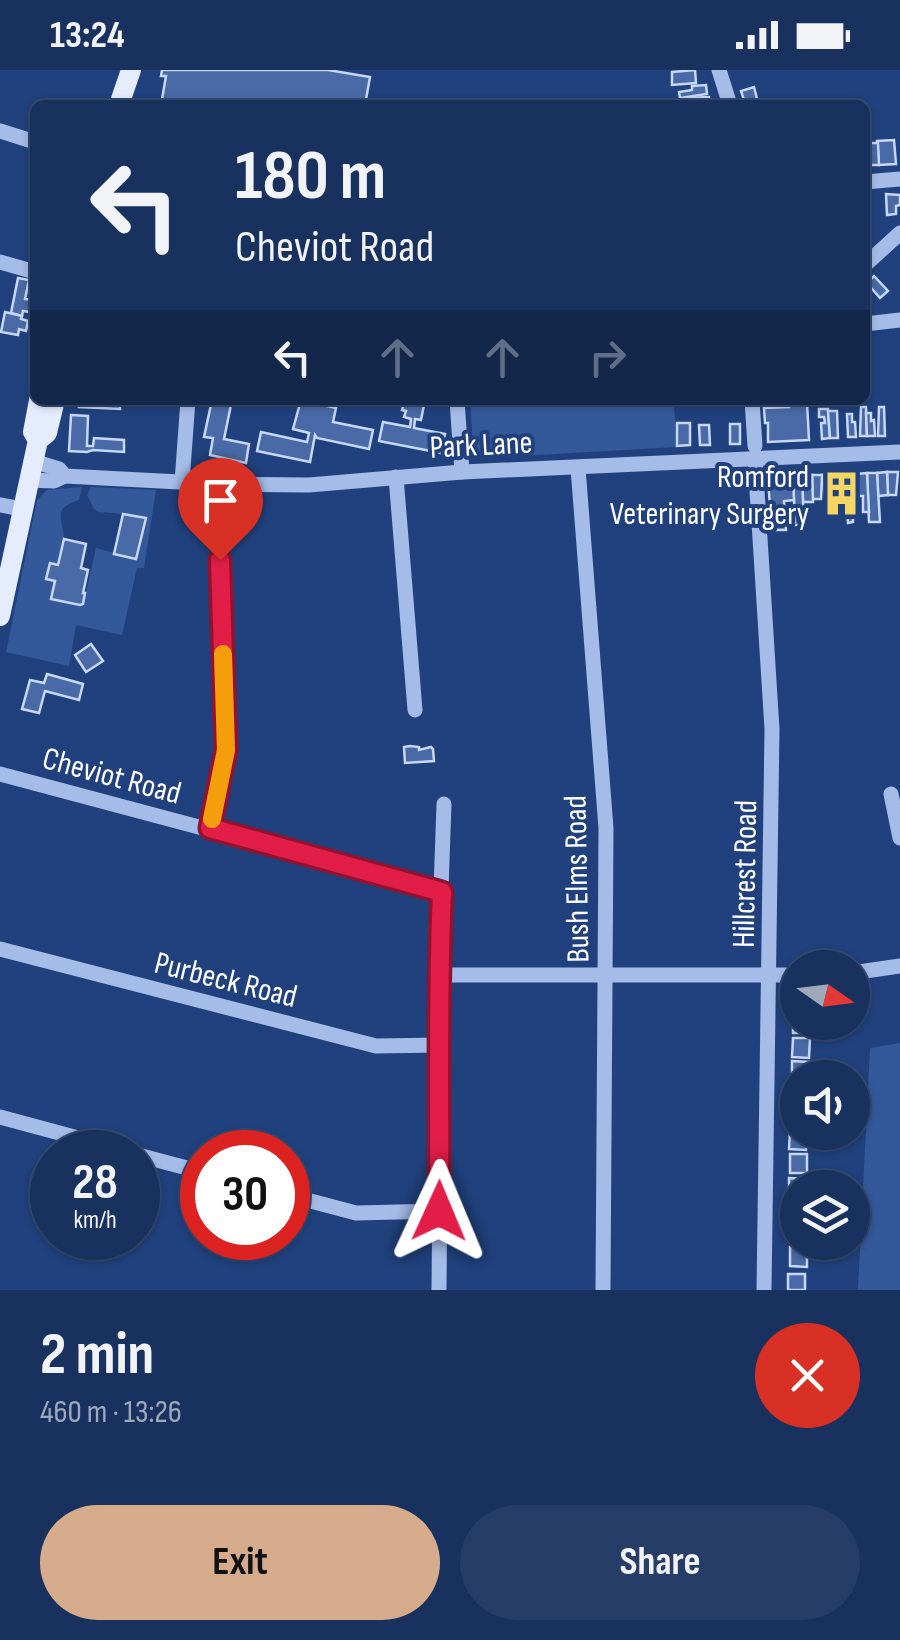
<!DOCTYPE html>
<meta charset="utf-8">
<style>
:root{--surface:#18315e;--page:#253d67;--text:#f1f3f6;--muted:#9fa9bc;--line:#364c73;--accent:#d6ab8b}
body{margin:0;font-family:"Sofia Sans Condensed",sans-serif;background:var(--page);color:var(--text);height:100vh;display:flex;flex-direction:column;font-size:38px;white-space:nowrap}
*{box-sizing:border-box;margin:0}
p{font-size:32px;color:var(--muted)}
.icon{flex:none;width:55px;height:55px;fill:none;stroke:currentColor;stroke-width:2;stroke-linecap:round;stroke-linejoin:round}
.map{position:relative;height:1220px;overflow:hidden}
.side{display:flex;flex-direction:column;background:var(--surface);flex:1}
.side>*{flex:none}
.guide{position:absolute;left:30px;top:30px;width:840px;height:305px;border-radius:15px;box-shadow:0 2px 8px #0004,0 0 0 2px var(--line);background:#18315e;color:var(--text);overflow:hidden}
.needle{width:65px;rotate:104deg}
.tools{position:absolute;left:780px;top:880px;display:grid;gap:20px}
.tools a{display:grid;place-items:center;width:90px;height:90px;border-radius:50%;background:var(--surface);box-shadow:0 2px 8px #0004,0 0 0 2px var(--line);font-size:50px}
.speed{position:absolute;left:30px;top:1060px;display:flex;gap:20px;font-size:50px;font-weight:700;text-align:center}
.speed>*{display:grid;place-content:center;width:130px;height:130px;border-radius:50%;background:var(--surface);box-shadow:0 2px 8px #0004,0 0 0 2px var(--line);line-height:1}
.speed small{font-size:25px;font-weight:400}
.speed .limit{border:15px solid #d22;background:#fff;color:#111}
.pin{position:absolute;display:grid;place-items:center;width:85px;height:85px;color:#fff;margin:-102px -42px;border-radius:50% 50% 50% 0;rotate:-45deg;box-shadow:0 0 10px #0007}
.pin .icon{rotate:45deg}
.me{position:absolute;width:110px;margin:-55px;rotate:1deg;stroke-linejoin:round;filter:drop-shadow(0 0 8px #0008)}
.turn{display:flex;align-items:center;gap:35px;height:210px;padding:0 40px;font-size:45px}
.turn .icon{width:130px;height:130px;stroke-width:2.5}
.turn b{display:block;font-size:70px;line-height:85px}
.lanes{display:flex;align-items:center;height:95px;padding:0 40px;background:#0003;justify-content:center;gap:50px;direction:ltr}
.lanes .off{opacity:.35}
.round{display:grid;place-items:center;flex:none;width:105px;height:105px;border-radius:52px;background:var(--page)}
.head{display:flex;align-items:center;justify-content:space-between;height:170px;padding:0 40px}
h1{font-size:60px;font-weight:700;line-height:75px}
.primary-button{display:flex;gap:20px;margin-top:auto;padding:20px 40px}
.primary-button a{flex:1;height:115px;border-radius:60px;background:var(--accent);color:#111;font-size:40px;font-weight:700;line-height:115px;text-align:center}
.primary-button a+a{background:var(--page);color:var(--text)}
.status{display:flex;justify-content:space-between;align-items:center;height:70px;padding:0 50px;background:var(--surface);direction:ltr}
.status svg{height:28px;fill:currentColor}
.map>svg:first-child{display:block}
.green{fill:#33599b}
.building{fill:#496aa6;stroke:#c7d8f5;stroke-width:2.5}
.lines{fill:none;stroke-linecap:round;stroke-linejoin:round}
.minor{stroke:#a4bce7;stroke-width:15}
.major{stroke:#e5ecfd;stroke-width:20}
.route-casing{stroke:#92132f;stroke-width:25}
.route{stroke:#e11d48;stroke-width:18}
.slow{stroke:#f59e0b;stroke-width:18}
.labels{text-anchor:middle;stroke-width:8;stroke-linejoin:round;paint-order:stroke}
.street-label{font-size:32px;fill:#fff;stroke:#20417d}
.poi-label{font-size:32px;fill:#fff;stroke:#20417d;text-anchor:end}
</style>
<div class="status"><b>13:24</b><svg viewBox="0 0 49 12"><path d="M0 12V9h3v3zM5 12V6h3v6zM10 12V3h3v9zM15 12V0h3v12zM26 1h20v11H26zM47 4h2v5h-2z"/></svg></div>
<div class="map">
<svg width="900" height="1220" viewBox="0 0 900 1220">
<rect width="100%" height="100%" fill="#20417d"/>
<g class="green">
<polygon points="657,29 658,35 457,35 457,33"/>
<polygon points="470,330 674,330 676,377 485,388 474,381 473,375"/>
<path d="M82,417L79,430C50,439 64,449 64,470C64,477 60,487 58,495L50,493L46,508L55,511L51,529L79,535L81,533L83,536L96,478L136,489L145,449L123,444L99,442L94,439L87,425L91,417L156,420L144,498H137L122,565L76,555L69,596L6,582L37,430L47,420Z"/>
<polygon points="900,973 900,1220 858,1220 870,978"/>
</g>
<g class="building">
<polygon points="162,0 328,0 370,7 365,35 161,35 166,6 161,6"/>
<polygon points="695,0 696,13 672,15 672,2"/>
<polygon points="706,15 707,24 680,28 679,22 692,20 692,16"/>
<polygon points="754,17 757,29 745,33 741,21"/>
<polygon points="709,27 710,35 685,35 685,28"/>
<polygon points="894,70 896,94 879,95 877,71"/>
<polygon points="868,73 878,73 879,95 865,95 865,75"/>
<polygon points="886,124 900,125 900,135 896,136 896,144 887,145"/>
<polygon points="874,206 888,221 880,228 867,213"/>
<polygon points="18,208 29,210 25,229 33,230 30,242 23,241 22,246 11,243"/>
<polygon points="5,242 22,246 21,249 28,251 26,261 19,259 18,265 1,262"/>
<polygon points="80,330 120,330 120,339 79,337"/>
<polygon points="212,330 232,330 224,369 249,374 246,393 210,385 213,368 204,367"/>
<polygon points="301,330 324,330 323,335 336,338 333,352 373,360 369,379 317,368 315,365 310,392 257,381 261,362 307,372 309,363 293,359"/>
<polygon points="405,330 425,330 421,350 415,349 414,358 445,364 441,383 379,371 383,352 410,357 411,349 404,347 406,341 402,340"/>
<polygon points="807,332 809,370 768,372 768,353 765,353 764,338 789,337 789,333"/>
<polygon points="861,337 866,337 867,366 860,366"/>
<polygon points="879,337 884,337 885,366 878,366"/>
<polygon points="819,339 828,339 830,368 822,369 821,353 825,353 824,347 819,347"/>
<polygon points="828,341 837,341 838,368 830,368"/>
<polygon points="866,343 871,343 871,351 874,350 875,366 867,366"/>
<polygon points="847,344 852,344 852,352 855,352 856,367 848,367"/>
<polygon points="71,345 88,346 87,376 93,376 94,368 124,370 124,382 93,380 87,382 69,381"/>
<polygon points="677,353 690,353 690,375 677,376"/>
<rect x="730" y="354" width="10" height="20"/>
<polygon points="699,355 709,355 710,375 700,375"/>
<polygon points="887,402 898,402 896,425 888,425"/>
<polygon points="887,402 888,425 878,426 877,403"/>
<polygon points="867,403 877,403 880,452 869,452"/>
<polygon points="867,403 869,442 863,442 863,426 857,426 856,404"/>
<polygon points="833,404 834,428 825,428 822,405"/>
<polygon points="845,404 856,404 858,444 853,444 853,452 848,453"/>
<polygon points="845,404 847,444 839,444 837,405"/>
<polygon points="812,405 822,405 821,429 813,429"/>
<polygon points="812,405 813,432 803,432 802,406"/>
<polygon points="793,406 802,406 804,455 795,455"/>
<polygon points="793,406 794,430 784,431 786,460 775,460 774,438 770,438 768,407"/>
<polygon points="123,444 146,448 136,489 114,484"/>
<polygon points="64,469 86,474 81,498 88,500 83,523 85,523 83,534 80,535 51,529 55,511 46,509 50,493 58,495"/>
<polygon points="91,574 103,591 86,602 75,585"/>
<polygon points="47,604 83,614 79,630 45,621 39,643 22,639 30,610 44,613"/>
<polygon points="410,676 419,677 419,680 431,677 433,679 434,691 405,693 404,677"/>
<polygon points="793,943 798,943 798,952 810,952 810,963 793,963"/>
<polygon points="793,968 810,968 809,988 792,987"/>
<polygon points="792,991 809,992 809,1008 798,1008 798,1011 792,1011"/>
<polygon points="790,1060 807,1062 806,1080 789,1079"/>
<rect x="790" y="1084" width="17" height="19"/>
<polygon points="789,1108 806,1109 806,1118 798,1118 798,1128 789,1128"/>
<polygon points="790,1177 807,1177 807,1197 790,1196"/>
<rect x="788" y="1204" width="17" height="16"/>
</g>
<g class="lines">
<g class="minor">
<polyline points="719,0 730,35"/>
<polyline points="0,61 35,72"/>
<polyline points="865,112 900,109"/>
<polyline points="0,192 35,202"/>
<polyline points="865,195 900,163"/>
<polyline points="865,254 900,250"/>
<polyline points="457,330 462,402"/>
<polyline points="752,330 755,376"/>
<polyline points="755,389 772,659 764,1220"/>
<polyline points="33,391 59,399 65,406 218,414 309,415 462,402 900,382"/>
<polyline points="578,398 606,758 603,1220"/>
<polyline points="396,407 415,640"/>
<polyline points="29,410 54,411 65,406"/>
<polyline points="182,412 188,330"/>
<polyline points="0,435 22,439"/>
<polyline points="0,704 442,822"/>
<polyline points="891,724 900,768"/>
<polyline points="209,759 226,680 218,414"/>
<polyline points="0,879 376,976 441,975"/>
<polyline points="852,903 900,896"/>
<polyline points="438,905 798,905"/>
<polyline points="0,1047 130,1082"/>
<polyline points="138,1085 202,1102"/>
<polyline points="288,1125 356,1143 439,1141"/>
<polyline points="439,1220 441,975 438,905 444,734"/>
</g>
<g class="major">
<polyline points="119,35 131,0"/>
<polyline points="38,370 47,363 55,330"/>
<polyline points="0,546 38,370 33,362 39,330"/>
</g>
</g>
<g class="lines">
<defs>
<path id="route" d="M220,490L226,680L210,758L442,822C437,928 440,1035 439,1141"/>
</defs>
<use href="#route" class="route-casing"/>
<use href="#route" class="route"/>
<polyline class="slow" points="212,749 226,680 223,584"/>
</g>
<defs>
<symbol id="building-bare" viewBox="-9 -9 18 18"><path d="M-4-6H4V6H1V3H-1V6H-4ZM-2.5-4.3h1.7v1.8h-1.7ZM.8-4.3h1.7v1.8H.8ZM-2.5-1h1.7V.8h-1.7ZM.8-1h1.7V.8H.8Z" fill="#f4d664" stroke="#20417d" stroke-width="2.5" paint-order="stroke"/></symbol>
</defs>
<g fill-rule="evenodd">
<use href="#building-bare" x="810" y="392" width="63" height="63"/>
</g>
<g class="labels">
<g class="street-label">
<text transform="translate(481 374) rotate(-3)" y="11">Park Lane</text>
<text transform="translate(112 705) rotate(15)" y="11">Cheviot Road</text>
<text transform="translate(744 804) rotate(-89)" y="11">Hillcrest Road</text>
<text transform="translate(576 809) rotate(-91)" y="11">Bush Elms Road</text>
<text transform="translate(226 909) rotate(14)" y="11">Purbeck Road</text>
</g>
<g class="poi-label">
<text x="809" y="417">Romford<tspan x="809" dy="37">Veterinary Surgery</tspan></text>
</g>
</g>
</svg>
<div class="tools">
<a><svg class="needle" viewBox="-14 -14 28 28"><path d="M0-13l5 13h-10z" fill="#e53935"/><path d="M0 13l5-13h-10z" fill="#9fa9bc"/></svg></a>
<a><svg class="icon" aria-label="sound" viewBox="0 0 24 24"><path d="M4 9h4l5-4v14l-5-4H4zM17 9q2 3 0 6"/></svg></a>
<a><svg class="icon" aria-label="layers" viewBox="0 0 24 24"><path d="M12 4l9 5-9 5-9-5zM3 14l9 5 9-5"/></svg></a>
</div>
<div class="speed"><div>28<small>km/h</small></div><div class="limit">30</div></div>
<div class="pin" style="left:220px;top:490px;background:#d93025"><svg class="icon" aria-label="arrive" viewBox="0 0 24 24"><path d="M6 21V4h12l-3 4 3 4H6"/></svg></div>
<svg class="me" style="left:439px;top:1141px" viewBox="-20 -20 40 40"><path d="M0-17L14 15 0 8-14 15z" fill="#e11d48" stroke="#fff" stroke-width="4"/></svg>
<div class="guide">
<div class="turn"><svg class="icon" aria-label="left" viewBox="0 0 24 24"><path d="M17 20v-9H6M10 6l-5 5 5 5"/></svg><div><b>180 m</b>Cheviot Road</div></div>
<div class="lanes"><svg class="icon" aria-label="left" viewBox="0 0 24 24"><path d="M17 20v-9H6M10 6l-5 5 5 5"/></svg><svg class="icon off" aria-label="ahead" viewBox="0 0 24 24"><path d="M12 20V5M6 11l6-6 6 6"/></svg><svg class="icon off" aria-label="ahead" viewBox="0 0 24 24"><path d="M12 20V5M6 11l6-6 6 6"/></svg><svg class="icon off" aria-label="right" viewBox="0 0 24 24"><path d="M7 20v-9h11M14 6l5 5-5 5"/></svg></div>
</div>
</div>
<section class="side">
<div class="head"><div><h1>2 min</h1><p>460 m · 13:26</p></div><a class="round" style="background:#d93025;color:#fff"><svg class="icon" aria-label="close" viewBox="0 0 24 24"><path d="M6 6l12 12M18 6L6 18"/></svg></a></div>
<div class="primary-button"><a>Exit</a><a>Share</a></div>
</section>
